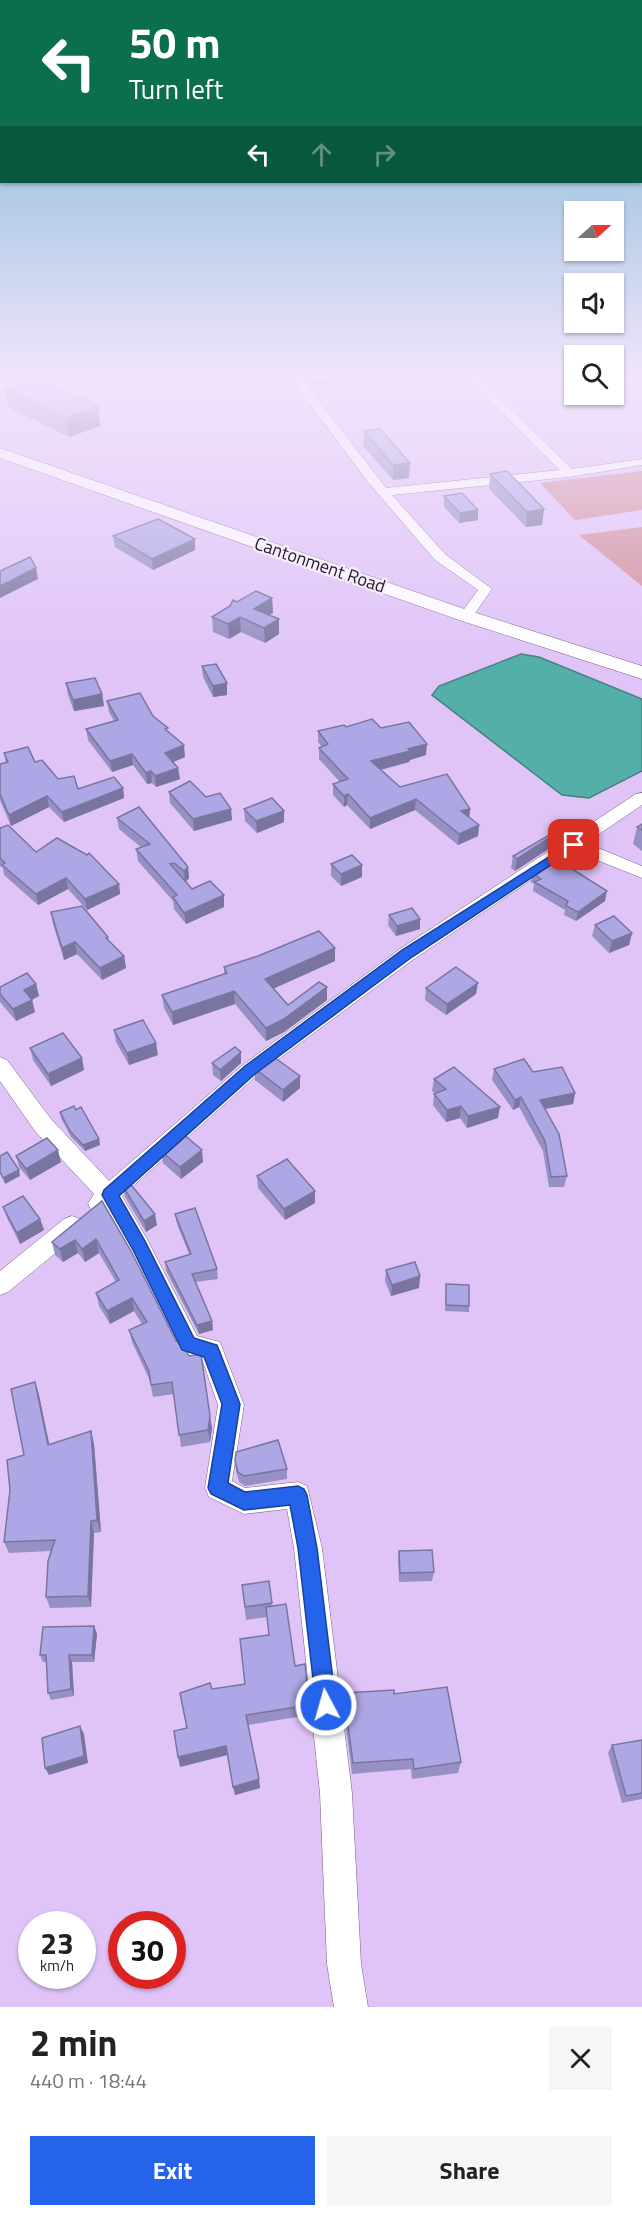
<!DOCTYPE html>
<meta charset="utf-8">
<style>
:root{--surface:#fff;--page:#f6f6f6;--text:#222;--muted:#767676;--accent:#2563eb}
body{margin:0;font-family:"Titillium Web",sans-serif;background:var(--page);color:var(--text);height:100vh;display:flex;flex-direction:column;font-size:22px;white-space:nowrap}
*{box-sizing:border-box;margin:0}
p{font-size:20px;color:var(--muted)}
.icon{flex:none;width:33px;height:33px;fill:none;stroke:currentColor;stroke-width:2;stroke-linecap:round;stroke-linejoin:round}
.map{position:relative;height:2007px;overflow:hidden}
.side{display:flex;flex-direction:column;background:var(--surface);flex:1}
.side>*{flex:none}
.guide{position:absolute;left:0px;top:0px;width:642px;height:183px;box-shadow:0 2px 4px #0004;background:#0b6e4f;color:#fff;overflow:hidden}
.needle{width:39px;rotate:69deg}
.tools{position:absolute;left:564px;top:201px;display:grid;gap:12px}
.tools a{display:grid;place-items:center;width:60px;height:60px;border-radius:0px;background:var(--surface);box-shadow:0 2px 4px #0004;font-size:30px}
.speed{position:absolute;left:18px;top:1911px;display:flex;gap:12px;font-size:30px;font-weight:700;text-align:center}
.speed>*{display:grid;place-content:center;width:78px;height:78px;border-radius:50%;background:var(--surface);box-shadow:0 2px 4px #0004;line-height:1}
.speed small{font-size:15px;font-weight:400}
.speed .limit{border:9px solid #d22;background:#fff;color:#111}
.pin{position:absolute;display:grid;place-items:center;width:51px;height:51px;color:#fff;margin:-26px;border-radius:12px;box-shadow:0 3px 9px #0006}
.me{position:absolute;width:66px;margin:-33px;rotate:354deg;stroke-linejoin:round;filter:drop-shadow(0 0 4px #0008)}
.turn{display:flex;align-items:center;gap:21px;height:126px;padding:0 30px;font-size:27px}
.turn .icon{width:78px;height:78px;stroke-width:2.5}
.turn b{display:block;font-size:42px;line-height:51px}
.lanes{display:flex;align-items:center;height:57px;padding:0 30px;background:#0003;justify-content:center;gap:30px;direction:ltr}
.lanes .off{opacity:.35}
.round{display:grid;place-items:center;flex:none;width:63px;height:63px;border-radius:0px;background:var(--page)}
.overview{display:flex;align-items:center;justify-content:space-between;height:102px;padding:0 30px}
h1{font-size:36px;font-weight:700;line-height:45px}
.cta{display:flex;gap:12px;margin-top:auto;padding:12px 30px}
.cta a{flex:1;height:69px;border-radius:0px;background:var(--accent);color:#fff;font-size:24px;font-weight:700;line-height:69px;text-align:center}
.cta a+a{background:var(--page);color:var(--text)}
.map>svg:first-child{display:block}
.green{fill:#d18e99}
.water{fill:#54afa9;stroke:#468284;stroke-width:1.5}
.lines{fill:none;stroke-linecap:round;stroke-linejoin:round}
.street-casing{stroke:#775e8c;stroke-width:1}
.secondary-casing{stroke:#775e8c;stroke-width:1}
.street{fill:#fff;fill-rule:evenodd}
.secondary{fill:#fff;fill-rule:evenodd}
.wall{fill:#9690c5}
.shaded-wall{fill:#7a75a0}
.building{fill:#aea7e5;stroke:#7a75a0;stroke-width:1.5}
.route{fill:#2563eb;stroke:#184099;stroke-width:1.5}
.labels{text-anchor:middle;stroke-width:4.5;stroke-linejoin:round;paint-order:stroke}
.far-street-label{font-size:18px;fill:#241a2d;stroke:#f7eefe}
</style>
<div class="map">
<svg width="642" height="2007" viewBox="0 0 642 2007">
<rect width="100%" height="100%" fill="#e0c4f8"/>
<g class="green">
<polygon points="642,471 642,510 575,520 540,483"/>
<polygon points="642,527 642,586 579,535"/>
</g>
<polygon class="water" points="521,654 539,657 642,699 642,771 589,798 562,795 432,695 439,686"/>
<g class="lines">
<defs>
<g id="street">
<polygon points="0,379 6,379 0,383"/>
<polygon points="291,379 302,379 386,488 560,470 468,379 479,379 572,469 642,459 642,465 569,477 392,495 445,554 492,589 471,619 466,620 459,616 478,590 435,560 368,482"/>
<polygon points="642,793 642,805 586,843 642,866 642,878 574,851 414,959 257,1075 122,1196 147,1239 197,1336 220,1342 223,1350 244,1405 232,1481 245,1488 298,1482 307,1486 322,1548 352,1793 361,1964 368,2007 334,2007 327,1964 320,1793 294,1548 287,1509 244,1514 209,1497 205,1488 218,1405 202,1359 180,1353 131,1253 106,1210 99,1212 91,1210 88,1203 94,1194 35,1131 0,1081 0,1057 7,1060 51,1119 109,1181 243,1065 400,949 636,794"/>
<polygon points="72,1216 80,1219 83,1226 80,1233 8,1292 0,1295 0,1271 64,1219"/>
</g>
<polygon id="secondary" points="0,448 473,612 642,666 642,679 459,620 0,458"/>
</defs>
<use href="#street" class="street-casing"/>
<use href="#secondary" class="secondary-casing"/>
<use href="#street" class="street"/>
<use href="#secondary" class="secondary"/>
</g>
<g class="wall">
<polygon points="308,379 331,379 331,384 314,386"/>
<polygon points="5,389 98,407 100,426 69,437 8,407"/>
<polygon points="364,431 410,463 409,478 393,480 363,446"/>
<polygon points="490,474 544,509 542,525 526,527 489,489"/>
<polygon points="444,496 478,510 478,520 459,523 444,507"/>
<polygon points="113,536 195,550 153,570 115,547"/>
<polygon points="272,598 273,613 269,615 279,619 279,634 265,643 241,632 229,639 213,632 212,617 237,602"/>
<polygon points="202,666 227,695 213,697 203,677"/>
<polygon points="66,683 102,694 104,706 74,711 68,695"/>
<polygon points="107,701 153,716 168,732 185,757 173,762 178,768 180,779 156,787 152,783 147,784 133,765 112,772 88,740 86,729 114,721 109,712"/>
<polygon points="346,727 381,728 426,755 410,760 409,762 381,770 400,787 470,809 469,817 479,825 478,836 458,845 415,810 370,829 347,805 344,807 333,795 333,784 340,782 319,759 319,748 322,747 318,742 318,731"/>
<polygon points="4,753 35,762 58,779 78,789 123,788 124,798 64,822 49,807 11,826 0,800 0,764 6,763"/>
<polygon points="169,792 206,797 231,809 232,820 194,831 170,803"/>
<polygon points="244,809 284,811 284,822 257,833 245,821"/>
<polygon points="117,818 188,867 189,878 186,881 192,889 224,907 186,924 174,909 173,901 138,861 136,849 142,848 119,829"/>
<polygon points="642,824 642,851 633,844 637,827"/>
<polygon points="0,828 36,852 119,884 120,894 87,910 68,889 38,905 4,875 3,868 0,866"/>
<polygon points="556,844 515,871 511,868 513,856"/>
<polygon points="592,861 573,870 605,901 576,921 564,915 565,910 533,891 534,884 531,882 533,873"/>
<polygon points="331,864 362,877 341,886 331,876"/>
<polygon points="51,912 108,937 109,941 124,956 126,968 102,980 77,954 64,960 53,924"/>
<polygon points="389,915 420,929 396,936 388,925"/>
<polygon points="595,925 632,933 629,945 609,953 592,936"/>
<polygon points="335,948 335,961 274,988 288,1005 327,1000 284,1032 266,1041 235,1004 173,1025 164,1008 162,995 224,974 224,967"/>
<polygon points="36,984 39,996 32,1000 35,1012 16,1021 0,1002 0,987"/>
<polygon points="426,988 476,994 446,1015 425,1000"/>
<polygon points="114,1030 158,1055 129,1065 116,1042"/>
<polygon points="30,1048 84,1070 51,1086 33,1060"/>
<polygon points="212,1063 241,1063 221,1081 213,1075"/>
<polygon points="254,1068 300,1076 300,1088 283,1102 255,1080"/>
<polygon points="494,1069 533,1072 575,1093 573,1104 545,1109 567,1176 564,1187 549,1187 543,1151 519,1107 513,1110 492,1080"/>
<polygon points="434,1079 498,1118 467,1128 460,1118 446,1122 433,1105 434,1094 435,1093 432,1091"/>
<polygon points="60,1112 99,1139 100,1145 85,1151 71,1137 61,1118"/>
<polygon points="161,1151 203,1162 181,1179 163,1163"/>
<polygon points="16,1156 61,1162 30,1180 19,1167"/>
<polygon points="257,1176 315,1191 315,1203 285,1220 258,1188"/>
<polygon points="123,1186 157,1225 146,1232 125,1197"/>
<polygon points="102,1201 212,1428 210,1442 181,1447 174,1394 153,1397 150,1381 132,1342 129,1330 142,1324 134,1311 110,1324 99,1306 96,1293 116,1282 99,1253 85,1262 78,1253 63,1262 55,1255 52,1242"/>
<polygon points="3,1207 40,1219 44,1230 20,1244 7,1218"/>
<polygon points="175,1214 217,1269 218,1279 196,1282 212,1321 213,1330 199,1334 166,1271 165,1262 189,1254 177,1224"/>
<polygon points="386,1270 420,1276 419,1288 391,1296 385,1281"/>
<polygon points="446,1284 469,1306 469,1312 445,1311"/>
<polygon points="35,1382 39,1395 49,1445 91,1431 94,1444 101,1532 94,1533 91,1607 50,1608 46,1597 51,1551 9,1553 4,1542 24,1455"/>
<polygon points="235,1461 287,1469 287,1479 245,1486 239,1482 236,1471"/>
<polygon points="399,1551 434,1572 432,1581 399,1582 398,1560"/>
<polygon points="269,1581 272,1606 309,1705 309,1715 248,1725 260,1788 235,1795 227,1755 180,1767 187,1728 212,1689 245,1684 269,1635 267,1617 246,1620 242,1585"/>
<polygon points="94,1626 97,1634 94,1662 72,1662 74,1696 51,1700 48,1693 47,1662 43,1662 40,1655"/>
<polygon points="344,1693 461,1762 458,1773 412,1779 411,1769 352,1774 343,1705"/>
<polygon points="642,1740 642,1799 622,1803 608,1753 612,1745"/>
</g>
<g class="shaded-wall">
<polygon points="314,379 331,379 331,384 314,386"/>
<polygon points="98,407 100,426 69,437 66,418"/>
<polygon points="410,463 409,478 393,480 393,465"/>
<polygon points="544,509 542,525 526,527 527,512"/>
<polygon points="478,510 478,520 459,523 460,513"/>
<polygon points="195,539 195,550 153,570 152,559"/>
<polygon points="36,568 38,579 0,598 0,586"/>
<polygon points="272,598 273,613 254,624 254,609"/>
<polygon points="240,617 241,632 229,639 228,624"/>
<polygon points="279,619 279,634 265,643 264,628"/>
<polygon points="227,683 227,695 213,697 213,686"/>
<polygon points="102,694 104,706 74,711 73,700"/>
<polygon points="427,744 426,755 410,760 409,762 371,772 371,761 408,749"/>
<polygon points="184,745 185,757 166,765 165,753"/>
<polygon points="132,754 133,765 112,772 110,761"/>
<polygon points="178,768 180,779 156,787 155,776"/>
<polygon points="151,771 152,783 147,784 146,773"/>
<polygon points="123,788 124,798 64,822 62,812"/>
<polygon points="348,794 347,805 344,807 344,796"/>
<polygon points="47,796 49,807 11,826 9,815"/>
<polygon points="416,799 415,810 370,829 370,818"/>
<polygon points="231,809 232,820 194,831 193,819"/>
<polygon points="470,809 469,820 461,811"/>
<polygon points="284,811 284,822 257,833 256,821"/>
<polygon points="479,825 478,836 458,845 459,834"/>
<polygon points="558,832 556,844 515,871 517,859"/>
<polygon points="594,852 592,861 564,874 566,865"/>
<polygon points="362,865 362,877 341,886 341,874"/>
<polygon points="188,867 189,878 185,883 184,871"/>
<polygon points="66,878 68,889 38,905 36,894"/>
<polygon points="119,884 120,894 87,910 85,899"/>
<polygon points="607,891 605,901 576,921 578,912"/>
<polygon points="224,895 224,907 186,924 184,913"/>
<polygon points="420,919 420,929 396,936 397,926"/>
<polygon points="632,933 629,945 609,953 612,941"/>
<polygon points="75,942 77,954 64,960 62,948"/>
<polygon points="335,948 335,961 266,992 265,979"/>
<polygon points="124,956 126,968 102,980 100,968"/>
<polygon points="478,983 476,994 446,1015 447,1004"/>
<polygon points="36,984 39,996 27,1002 24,990"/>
<polygon points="327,987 327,1000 284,1032 266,1041 266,1028"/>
<polygon points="234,991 235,1004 173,1025 172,1012"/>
<polygon points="32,1000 35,1012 16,1021 13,1009"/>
<polygon points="156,1043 158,1055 129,1065 127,1053"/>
<polygon points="241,1052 241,1063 221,1081 220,1070"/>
<polygon points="82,1058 84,1070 51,1086 48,1074"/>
<polygon points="300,1076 300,1088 283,1102 283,1090"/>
<polygon points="575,1093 573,1104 538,1110 540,1100"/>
<polygon points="521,1097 519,1107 513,1110 515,1100"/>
<polygon points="461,1106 460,1118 446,1122 447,1110"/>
<polygon points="500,1107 498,1118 467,1128 468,1116"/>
<polygon points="99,1139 100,1145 85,1151 83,1145"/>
<polygon points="58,1150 61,1162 30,1180 26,1169"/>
<polygon points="202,1150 203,1162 181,1179 180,1167"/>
<polygon points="19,1170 20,1176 5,1184 3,1178"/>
<polygon points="315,1191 315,1203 285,1220 284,1209"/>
<polygon points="155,1214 157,1225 146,1232 144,1221"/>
<polygon points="40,1219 44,1230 20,1244 17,1233"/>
<polygon points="96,1239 99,1253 85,1262 82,1249"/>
<polygon points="75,1240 78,1253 63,1262 60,1249"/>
<polygon points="420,1276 419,1288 391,1296 392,1285"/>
<polygon points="132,1298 134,1311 110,1324 107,1311"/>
<polygon points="212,1321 213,1330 199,1334 197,1325"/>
<polygon points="35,1382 39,1395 52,1457 48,1445"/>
<polygon points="210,1416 212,1428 210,1442 208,1430"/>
<polygon points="91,1431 94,1444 101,1532 97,1520"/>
<polygon points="91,1521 94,1533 91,1607 88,1596"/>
<polygon points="94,1626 97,1634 94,1662 92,1655"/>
<polygon points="69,1655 72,1662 74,1696 71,1689"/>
<polygon points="80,1726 84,1734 88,1763 49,1775 45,1768"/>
<polygon points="226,1746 227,1755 180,1767 178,1757"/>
<polygon points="259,1779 260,1788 235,1795 233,1787"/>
</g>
<g class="building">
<polygon points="34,379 37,379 98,407 66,418 5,389"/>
<polygon points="380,429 410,463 393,465 364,431"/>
<polygon points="507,471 544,509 527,512 490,474"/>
<polygon points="462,493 478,510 460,513 444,496"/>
<polygon points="158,519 195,539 152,559 113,536"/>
<polygon points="30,557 36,568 0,586 0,571"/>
<polygon points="256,591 272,598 254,609 279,619 264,628 240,617 228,624 212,617 230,606 233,600 237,602"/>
<polygon points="216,664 227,683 213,686 202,666"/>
<polygon points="95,678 102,694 73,700 66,683"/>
<polygon points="140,693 153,716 168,728 165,729 184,745 165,753 178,768 155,776 151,771 146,773 132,754 110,761 86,729 118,720 107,701"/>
<polygon points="372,719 381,728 409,722 427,744 408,749 410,751 371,761 400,787 447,774 470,809 461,811 479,825 459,834 416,799 370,818 348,794 344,796 333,784 348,779 319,748 328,744 318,731 344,725 346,727"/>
<polygon points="28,747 35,762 42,760 58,779 74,776 78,789 114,777 123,788 62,812 47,796 9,815 0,794 0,764 8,762 4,753"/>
<polygon points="190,781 206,797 220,793 231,809 193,819 169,792"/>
<polygon points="272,798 284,811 256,821 244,809"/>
<polygon points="139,807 188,867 184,871 174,863 170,864 192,889 210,881 224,895 184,913 173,897 177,895 136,849 150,844 117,818"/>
<polygon points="642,824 642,830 637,827"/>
<polygon points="8,825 36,852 57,838 87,855 89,853 119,884 85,899 66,878 36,894 2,865 5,863 0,858 0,828"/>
<polygon points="556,831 558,832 517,859 513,856"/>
<polygon points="576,844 594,852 566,865 607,891 578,912 566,906 568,901 534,882 541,879 533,873"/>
<polygon points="352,855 362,865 341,874 331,864"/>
<polygon points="82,906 108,937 106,938 124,956 100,968 75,942 62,948 51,912"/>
<polygon points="412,908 420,919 397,926 389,915"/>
<polygon points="614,916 632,933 612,941 595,925"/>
<polygon points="319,931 335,948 265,979 288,1005 319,982 327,987 284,1019 266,1028 234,991 172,1012 162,995 227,973 224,967 258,956"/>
<polygon points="456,967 478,983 447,1004 426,988"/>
<polygon points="27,973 36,984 24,990 32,1000 13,1009 0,994 0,987"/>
<polygon points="143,1020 156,1043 127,1053 114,1030"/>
<polygon points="63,1033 82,1058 48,1074 30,1048"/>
<polygon points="235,1047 241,1052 220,1070 212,1063"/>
<polygon points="271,1055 300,1076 283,1090 254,1068"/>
<polygon points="524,1059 533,1072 562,1067 575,1093 540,1100 559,1134 567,1176 551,1177 545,1141 521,1097 515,1100 494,1069"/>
<polygon points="454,1067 500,1107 468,1116 461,1106 447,1110 434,1094 446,1089 434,1079"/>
<polygon points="74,1106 76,1110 81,1107 99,1139 83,1145 70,1131 60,1112"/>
<polygon points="182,1133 202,1150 180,1167 161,1151"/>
<polygon points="47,1138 58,1150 26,1169 16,1156"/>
<polygon points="7,1152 19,1170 3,1178 0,1172 0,1156"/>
<polygon points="287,1159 315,1191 284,1209 257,1176"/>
<polygon points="128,1181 155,1214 144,1221 123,1186"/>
<polygon points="23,1196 40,1219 17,1233 3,1207"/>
<polygon points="102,1201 131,1251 176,1341 183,1344 189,1356 201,1354 210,1416 208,1430 179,1435 172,1382 151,1385 149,1371 129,1330 147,1322 132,1298 107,1311 96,1293 119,1280 96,1239 82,1249 75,1240 60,1249 52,1242"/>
<polygon points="195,1208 217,1269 192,1274 212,1321 197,1325 165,1262 191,1254 175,1214"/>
<polygon points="415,1262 420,1276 392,1285 386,1270"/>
<polygon points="446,1284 469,1285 469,1306 446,1305"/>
<polygon points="35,1382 48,1445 91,1431 97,1520 91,1521 88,1596 46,1597 48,1561 55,1540 4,1542 10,1490 7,1460 24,1455 11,1389"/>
<polygon points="278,1440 287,1469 244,1476 238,1472 235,1461 236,1452"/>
<polygon points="432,1550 434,1572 400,1573 399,1551"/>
<polygon points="269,1581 272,1603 245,1607 242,1585"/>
<polygon points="286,1604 295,1666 305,1664 309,1705 246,1715 259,1779 233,1787 226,1746 178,1757 174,1731 187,1728 180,1693 210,1683 212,1689 245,1684 240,1639 269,1635 266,1607"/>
<polygon points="94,1626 92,1655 69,1655 71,1689 48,1693 46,1655 40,1655 43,1627"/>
<polygon points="447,1687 461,1762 414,1769 413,1759 353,1763 344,1693 394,1690 394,1694"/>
<polygon points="80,1726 84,1756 45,1768 42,1738"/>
<polygon points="642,1740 642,1793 626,1796 612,1745"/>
</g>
<linearGradient id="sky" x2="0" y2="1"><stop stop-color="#6db2cf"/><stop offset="0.57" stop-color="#f1e4fc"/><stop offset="1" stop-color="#f1e4fc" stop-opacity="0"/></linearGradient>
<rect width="642" height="660" fill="url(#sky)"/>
<polygon class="route" points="574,841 580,845 578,847 412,957 255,1074 119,1196 145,1241 194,1338 217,1345 219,1350 240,1404 228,1483 245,1492 298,1486 304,1489 307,1495 317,1548 336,1705 333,1712 326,1715 319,1712 316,1705 298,1548 290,1505 244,1510 211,1494 208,1488 222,1404 204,1357 182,1350 133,1250 102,1195 104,1190 245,1066 402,950"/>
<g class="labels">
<g class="far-street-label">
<text transform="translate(320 565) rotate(19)" y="6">Cantonment Road</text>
</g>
</g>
</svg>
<div class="tools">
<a><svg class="needle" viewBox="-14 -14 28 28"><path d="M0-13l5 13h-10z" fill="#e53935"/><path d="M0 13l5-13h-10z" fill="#767676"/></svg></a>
<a><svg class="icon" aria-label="sound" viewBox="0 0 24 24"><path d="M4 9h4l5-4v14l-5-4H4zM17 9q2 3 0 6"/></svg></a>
<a><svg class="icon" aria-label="search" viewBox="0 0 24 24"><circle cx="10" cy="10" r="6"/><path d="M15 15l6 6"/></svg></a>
</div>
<div class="speed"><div>23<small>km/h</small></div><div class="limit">30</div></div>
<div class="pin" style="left:574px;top:845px;background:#d93025"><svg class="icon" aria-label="arrive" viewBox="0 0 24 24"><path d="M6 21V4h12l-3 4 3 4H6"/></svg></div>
<svg class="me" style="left:326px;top:1705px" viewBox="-20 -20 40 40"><circle r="17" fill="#2563eb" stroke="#fff" stroke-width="3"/><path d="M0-11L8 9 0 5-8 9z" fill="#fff"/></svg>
<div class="guide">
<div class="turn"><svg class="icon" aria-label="left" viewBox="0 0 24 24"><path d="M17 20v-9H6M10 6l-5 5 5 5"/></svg><div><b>50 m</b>Turn left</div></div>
<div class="lanes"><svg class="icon" aria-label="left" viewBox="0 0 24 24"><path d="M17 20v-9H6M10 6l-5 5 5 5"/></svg><svg class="icon off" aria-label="ahead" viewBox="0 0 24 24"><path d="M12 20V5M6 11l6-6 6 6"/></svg><svg class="icon off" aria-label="right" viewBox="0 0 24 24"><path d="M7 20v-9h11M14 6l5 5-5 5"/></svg></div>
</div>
</div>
<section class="side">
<div class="overview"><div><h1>2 min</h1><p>440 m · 18:44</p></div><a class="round"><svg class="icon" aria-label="close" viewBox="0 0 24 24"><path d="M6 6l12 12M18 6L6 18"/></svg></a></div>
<div class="cta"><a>Exit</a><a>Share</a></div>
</section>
